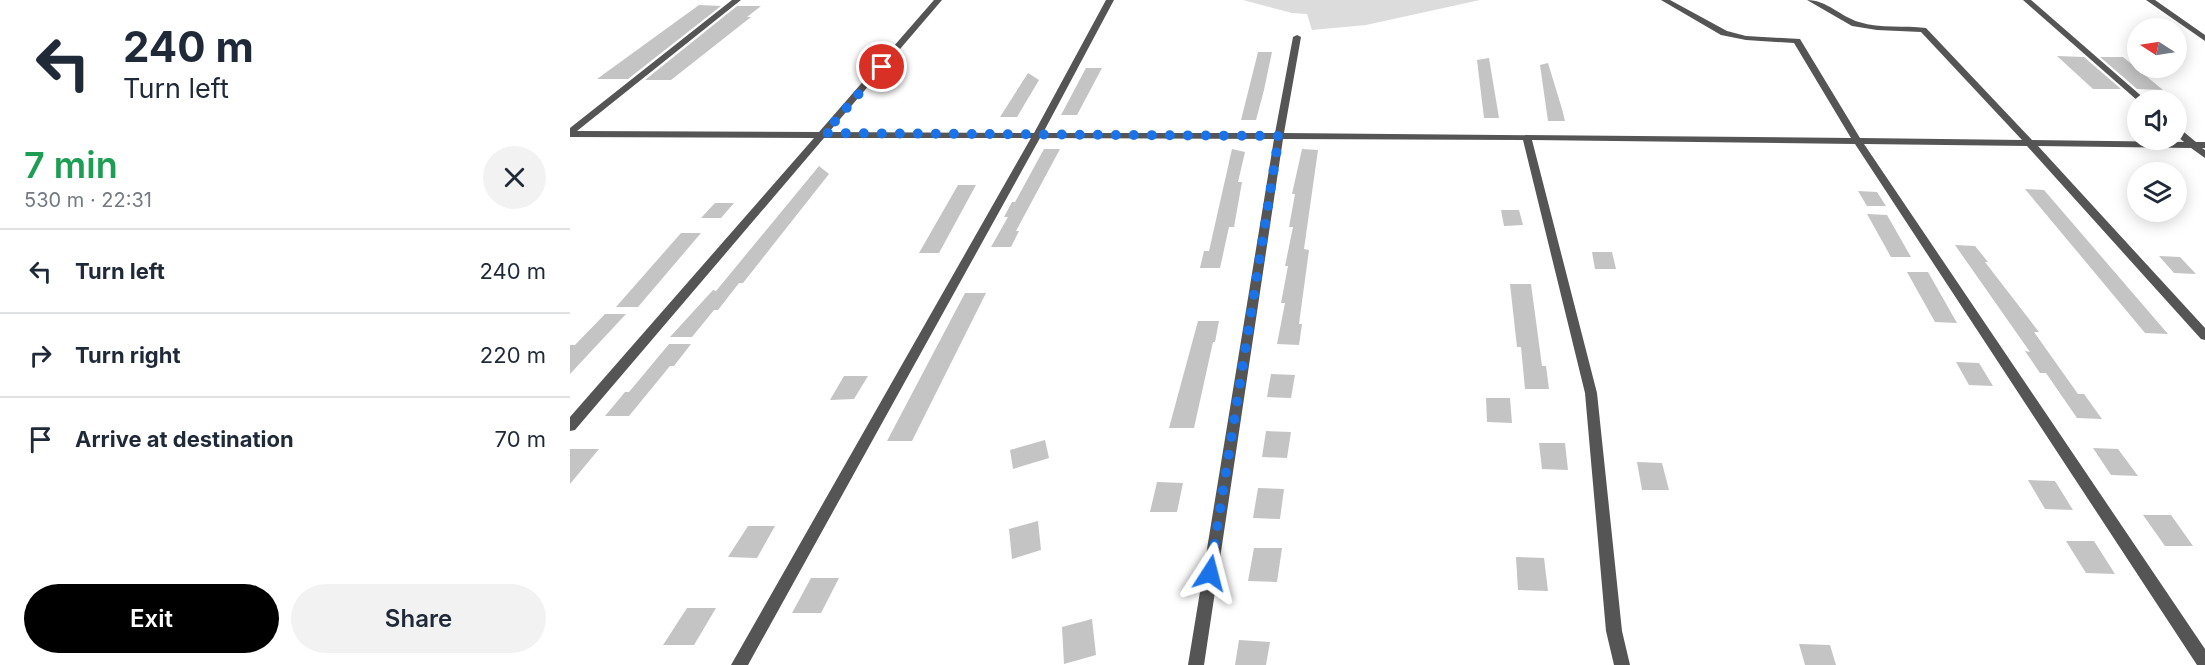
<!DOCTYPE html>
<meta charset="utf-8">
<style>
:root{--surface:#fff;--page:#f2f2f3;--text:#1f2937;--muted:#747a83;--line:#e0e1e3;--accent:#000}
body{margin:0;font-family:Inter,sans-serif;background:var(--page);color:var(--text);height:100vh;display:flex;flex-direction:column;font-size:22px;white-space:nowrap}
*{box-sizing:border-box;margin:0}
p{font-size:20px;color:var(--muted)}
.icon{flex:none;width:33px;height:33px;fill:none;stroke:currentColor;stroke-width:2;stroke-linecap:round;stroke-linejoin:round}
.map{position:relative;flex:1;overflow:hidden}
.panel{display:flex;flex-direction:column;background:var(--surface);width:570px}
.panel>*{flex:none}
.top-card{background:#fff;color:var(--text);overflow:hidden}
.needle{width:39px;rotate:282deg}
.fabs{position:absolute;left:1557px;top:18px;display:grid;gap:12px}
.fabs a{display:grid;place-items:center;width:60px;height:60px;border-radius:50%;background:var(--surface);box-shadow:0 3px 15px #0003;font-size:30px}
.pin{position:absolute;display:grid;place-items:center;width:51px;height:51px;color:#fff;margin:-26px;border:3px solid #fff;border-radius:50%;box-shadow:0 2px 6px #0007}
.me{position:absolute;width:66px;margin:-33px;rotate:9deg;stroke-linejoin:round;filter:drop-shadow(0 0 4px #0008)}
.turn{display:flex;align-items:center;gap:21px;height:126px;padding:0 24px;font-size:27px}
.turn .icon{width:78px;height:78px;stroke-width:2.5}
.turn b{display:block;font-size:42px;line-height:51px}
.round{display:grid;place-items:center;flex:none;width:63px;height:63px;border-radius:32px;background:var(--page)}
.headline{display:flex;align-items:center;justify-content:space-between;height:102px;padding:0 24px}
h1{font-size:36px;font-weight:600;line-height:45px;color:#1e9e55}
.cta{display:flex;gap:12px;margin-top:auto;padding:12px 24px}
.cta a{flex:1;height:69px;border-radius:36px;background:var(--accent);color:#fff;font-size:24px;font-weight:600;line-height:69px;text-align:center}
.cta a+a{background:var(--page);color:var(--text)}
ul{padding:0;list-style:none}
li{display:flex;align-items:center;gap:18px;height:84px;padding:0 24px;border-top:2px solid var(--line)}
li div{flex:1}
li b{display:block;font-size:22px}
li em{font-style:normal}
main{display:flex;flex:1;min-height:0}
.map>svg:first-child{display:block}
.green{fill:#dcdcdc}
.building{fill:#c4c4c4}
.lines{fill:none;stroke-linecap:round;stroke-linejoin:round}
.street{fill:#555;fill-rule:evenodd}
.route{stroke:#1a73e8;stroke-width:10;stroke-dasharray:0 18}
</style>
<main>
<section class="panel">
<div class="top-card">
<div class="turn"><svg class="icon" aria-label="left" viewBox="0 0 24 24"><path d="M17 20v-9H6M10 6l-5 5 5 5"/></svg><div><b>240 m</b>Turn left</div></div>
</div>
<div class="headline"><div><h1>7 min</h1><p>530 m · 22:31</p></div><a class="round"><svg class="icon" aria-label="close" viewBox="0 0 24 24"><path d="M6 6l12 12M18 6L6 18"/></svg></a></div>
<ul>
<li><svg class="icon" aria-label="left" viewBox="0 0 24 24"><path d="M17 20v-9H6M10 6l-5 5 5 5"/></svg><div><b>Turn left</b></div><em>240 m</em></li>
<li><svg class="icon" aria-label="right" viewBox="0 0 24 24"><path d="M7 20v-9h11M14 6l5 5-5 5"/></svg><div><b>Turn right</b></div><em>220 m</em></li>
<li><svg class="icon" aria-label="arrive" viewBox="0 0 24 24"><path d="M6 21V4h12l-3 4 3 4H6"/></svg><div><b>Arrive at destination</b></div><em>70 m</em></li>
</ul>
<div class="cta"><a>Exit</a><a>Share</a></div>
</section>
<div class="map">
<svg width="1635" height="665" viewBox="0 0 1635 665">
<rect width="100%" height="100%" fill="#fff"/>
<polygon class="green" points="673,0 910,0 796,25 742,30 737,14 722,13"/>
<g class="building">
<polygon points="129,5 151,6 58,79 27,79"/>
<polygon points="167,6 191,6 177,17 181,17 101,80 75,80"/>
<polygon points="688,52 702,52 694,90 686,120 671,120"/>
<polygon points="1487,56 1514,57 1551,89 1523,89"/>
<polygon points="1530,57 1553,57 1593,90 1567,89"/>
<polygon points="919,58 929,118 914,118 907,60"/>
<polygon points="978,63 992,109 995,121 978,121 970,65"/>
<polygon points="516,68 532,68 507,115 491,115"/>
<polygon points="458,73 469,80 447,117 430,117"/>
<polygon points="474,149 490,149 446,231 449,231 441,247 421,247 438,217 434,217 442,202 445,202"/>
<polygon points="662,149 675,152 668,182 672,182 664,227 659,227 650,268 630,268 634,251 639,251"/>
<polygon points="732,149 748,150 734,249 739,250 729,324 732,324 729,345 707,344 715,303 711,303 718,266 715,266 723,227 719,227 725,194 722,194"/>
<polygon points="249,166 259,174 173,283 169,283 148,310 144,310 122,337 100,337 143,290 146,291"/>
<polygon points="388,185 406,185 369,253 349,253"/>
<polygon points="1455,189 1474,190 1598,334 1575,333"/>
<polygon points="1288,191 1307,192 1316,206 1297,206"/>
<polygon points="145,203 164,203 151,218 131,218"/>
<polygon points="931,210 949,210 953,225 934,226"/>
<polygon points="1297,214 1317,215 1341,257 1321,257"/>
<polygon points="111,233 131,233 68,307 46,307"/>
<polygon points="1385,245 1405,246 1418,262 1415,262 1469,332 1464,332 1508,394 1514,394 1532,419 1507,418 1476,373 1470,373 1455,351 1460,352"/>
<polygon points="1022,252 1042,252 1046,269 1025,269"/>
<polygon points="1589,256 1610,257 1626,274 1604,273"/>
<polygon points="1337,272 1358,272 1387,323 1365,322"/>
<polygon points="940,284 961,284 972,366 976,366 979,389 955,389 951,347 947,347"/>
<polygon points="395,293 416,293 342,441 317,441"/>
<polygon points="35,314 56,314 0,374 0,345 5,345"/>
<polygon points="628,321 649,321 645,342 643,342 624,428 599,428"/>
<polygon points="99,344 121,344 104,366 100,366 59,416 35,416 55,392 59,392"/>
<polygon points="1386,362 1409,363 1423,386 1399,385"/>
<polygon points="701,374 725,375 721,398 697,397"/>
<polygon points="274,376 298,376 284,399 260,400"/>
<polygon points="916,398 940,398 942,423 917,422"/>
<polygon points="696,431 721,432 717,458 692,457"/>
<polygon points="475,440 479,458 443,469 440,450"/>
<polygon points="969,443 995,443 998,470 972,469"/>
<polygon points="1523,448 1548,449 1568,476 1541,475"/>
<polygon points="0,449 29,449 0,484"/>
<polygon points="1067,462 1092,463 1099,490 1072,490"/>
<polygon points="1458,480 1485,481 1503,510 1475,509"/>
<polygon points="587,482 613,483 607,512 580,512"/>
<polygon points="688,488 714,489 710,519 683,518"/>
<polygon points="1573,515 1601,515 1623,546 1595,546"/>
<polygon points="468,521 471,550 442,559 439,529"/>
<polygon points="178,526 205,526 187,558 158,557"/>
<polygon points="1496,541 1524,541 1545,574 1516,573"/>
<polygon points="684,548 712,548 707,582 678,581"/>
<polygon points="946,557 974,558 978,591 948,590"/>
<polygon points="241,578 269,578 251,613 222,613"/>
<polygon points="117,608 146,608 124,645 93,645"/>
<polygon points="522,619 526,655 494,664 492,627"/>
<polygon points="669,640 700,642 696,665 665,665"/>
<polygon points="1229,644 1260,645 1266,665 1235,665"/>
</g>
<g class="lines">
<g class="street">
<path d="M162,0H171L7,131L249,132L364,0H372L259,132L464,133L536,0H544L473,133H705L723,37L727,35L731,37L714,133L1281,138L1224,43L1176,40L1151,35L1091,0H1100L1157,31L1176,36L1230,39L1290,138L1452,140L1351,32L1307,30L1282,26L1237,0C1257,0 1271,17 1289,22C1311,29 1334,25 1356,28L1462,140L1614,142L1606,135V127L1609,128L1626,142H1635V148H1632L1635,150V158L1621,148L1468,146L1635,328V340L1631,339L1457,146L1294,144L1635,649V665H1627L1285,144L962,140L1027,393L1052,631L1060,665H1044L1036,631L1015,393L953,140L713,139L634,665H618L704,139L470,138L178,665H161L461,138H254L5,430L0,431V417L244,138L0,137V128Z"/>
<polygon points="1453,0 1461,0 1576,100 1568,101"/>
<polygon points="1576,0 1585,0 1635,35 1635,41"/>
</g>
</g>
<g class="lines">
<polyline class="route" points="312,67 255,133 709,136 640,573"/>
</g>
</svg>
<div class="fabs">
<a><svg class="needle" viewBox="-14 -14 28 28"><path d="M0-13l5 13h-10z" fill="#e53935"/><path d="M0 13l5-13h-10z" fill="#747a83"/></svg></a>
<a><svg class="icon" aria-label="sound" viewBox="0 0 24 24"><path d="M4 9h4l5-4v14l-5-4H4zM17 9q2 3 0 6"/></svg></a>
<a><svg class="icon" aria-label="layers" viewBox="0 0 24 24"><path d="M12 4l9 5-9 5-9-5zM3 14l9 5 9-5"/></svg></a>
</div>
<div class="pin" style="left:312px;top:67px;background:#d93025"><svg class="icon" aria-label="arrive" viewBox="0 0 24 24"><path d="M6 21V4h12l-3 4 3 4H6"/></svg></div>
<svg class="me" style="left:640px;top:573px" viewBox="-20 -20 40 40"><path d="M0-17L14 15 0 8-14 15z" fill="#1a73e8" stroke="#fff" stroke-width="4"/></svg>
</div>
</main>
